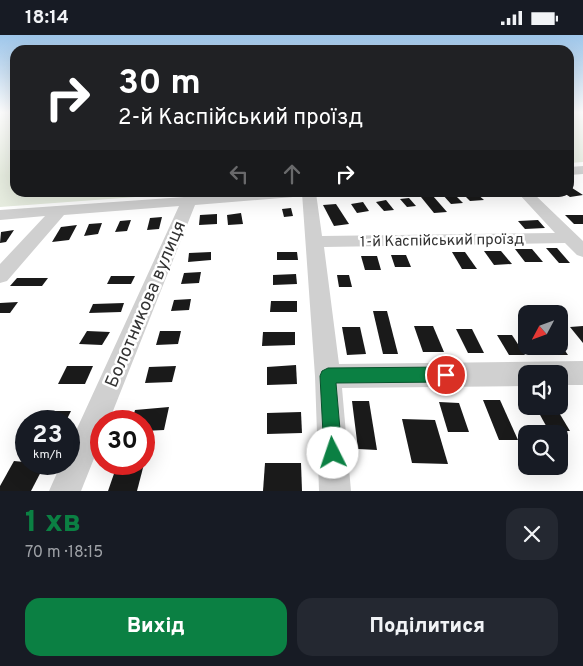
<!DOCTYPE html>
<html lang="uk">
<meta charset="utf-8">
<style>
:root{--surface:#171b24;--page:#242831;--text:#f1f3f6;--muted:#9ea1a6;--accent:#0b8043}
body{margin:0;font-family:Overpass,sans-serif;background:var(--page);color:var(--text);height:100vh;display:flex;flex-direction:column;font-size:19px;white-space:nowrap}
*{box-sizing:border-box;margin:0}
p{font-size:16px;color:var(--muted)}
.icon{flex:none;width:28px;height:28px;fill:none;stroke:currentColor;stroke-width:2;stroke-linecap:round;stroke-linejoin:round}
.map{position:relative;height:456px;overflow:hidden}
.panel{display:flex;flex-direction:column;background:var(--surface);flex:1}
.panel>*{flex:none}
.guide{position:absolute;left:10px;top:10px;width:564px;height:152px;border-radius:15px;box-shadow:0 5px 20px #0002;background:#202124;color:#fff;overflow:hidden}
.needle{width:32px;rotate:229deg}
.controls{position:absolute;left:518px;top:270px;display:grid;gap:10px}
.controls a{display:grid;place-items:center;width:50px;height:50px;border-radius:10px;background:var(--surface);box-shadow:0 5px 20px #0002;font-size:25px}
.speed{position:absolute;left:15px;top:375px;display:flex;gap:10px;font-size:25px;font-weight:700;text-align:center}
.speed>*{display:grid;place-content:center;width:65px;height:65px;border-radius:50%;background:var(--surface);box-shadow:0 5px 20px #0002;line-height:1}
.speed small{font-size:12px;font-weight:400}
.speed .limit{border:8px solid #d22;background:#fff;color:#111}
.pin{position:absolute;display:grid;place-items:center;width:42px;height:42px;color:#fff;margin:-21px;border:2px solid #fff;border-radius:50%;box-shadow:0 1px 5px #0007}
.me{position:absolute;width:55px;margin:-28px;rotate:356deg;stroke-linejoin:round;filter:drop-shadow(0 0 4px #0008)}
.turn{display:flex;align-items:center;gap:18px;height:105px;padding:0 25px;font-size:22px}
.turn .icon{width:65px;height:65px;stroke-width:2.5}
.turn b{display:block;font-size:35px;line-height:42px}
.lanes{display:flex;align-items:center;height:48px;padding:0 25px;background:#0003;justify-content:center;gap:25px;direction:ltr}
.lanes .off{opacity:.35}
.round{display:grid;place-items:center;flex:none;width:52px;height:52px;border-radius:15px;background:var(--page)}
.head{display:flex;align-items:center;justify-content:space-between;height:85px;padding:0 25px}
h1{font-size:30px;font-weight:800;line-height:38px;color:var(--accent)}
.primary-button{display:flex;gap:10px;margin-top:auto;padding:10px 25px}
.primary-button a{flex:1;height:58px;border-radius:15px;background:var(--accent);color:#fff;font-size:20px;font-weight:800;line-height:58px;text-align:center}
.primary-button a+a{background:var(--page);color:var(--text)}
.status{display:flex;justify-content:space-between;align-items:center;height:35px;padding:0 25px;background:var(--surface);direction:ltr}
.status svg{height:14px;fill:currentColor}
.map>svg:first-child{display:block}
.green{fill:#e6ecdf}
.building{fill:#1a1a1a}
.lines{fill:none;stroke-linecap:round;stroke-linejoin:round}
.minor{fill:#d0d0d0;fill-rule:evenodd}
.route{fill:#0b8043;stroke:#07532c}
.labels{text-anchor:middle;stroke-width:5;stroke-linejoin:round;paint-order:stroke}
.street-label{font-size:15px;fill:#333;stroke:#fff}
.near-street-label{font-size:18px;fill:#333;stroke:#fff}
</style>
<div class="status"><b>18:14</b><svg viewBox="0 0 49 12"><path d="M0 12V9h3v3zM5 12V6h3v6zM10 12V3h3v9zM15 12V0h3v12zM26 1h20v11H26zM47 4h2v5h-2z"/></svg></div>
<div class="map">
<svg width="583" height="456" viewBox="0 0 583 456">
<rect width="100%" height="100%" fill="#fff"/>
<g class="green">
<polygon points="0,77 15,77 15,158 190,158 0,172"/>
<polygon points="569,77 583,77 583,127 569,128"/>
</g>
<g class="building">
<polygon points="569,151 583,160 570,162 564,158 569,158"/>
<polygon points="453,158 463,168 451,169 442,159"/>
<polygon points="462,158 476,158 484,165 470,166"/>
<polygon points="433,161 447,177 434,178 421,162"/>
<polygon points="409,163 416,171 407,172 400,164"/>
<polygon points="386,165 394,175 384,176 376,167"/>
<polygon points="363,167 369,176 357,178 351,169"/>
<polygon points="336,169 349,189 334,191 323,170"/>
<polygon points="291,173 293,181 284,182 282,174"/>
<polygon points="241,178 243,189 228,190 227,180"/>
<polygon points="217,179 217,189 199,190 200,180"/>
<polygon points="565,180 583,180 583,189 574,189"/>
<polygon points="162,182 159,194 147,195 150,183"/>
<polygon points="131,185 127,196 115,197 120,186"/>
<polygon points="538,185 545,193 525,194 518,186"/>
<polygon points="102,188 98,199 84,201 89,189"/>
<polygon points="77,190 69,205 52,207 61,192"/>
<polygon points="14,195 6,207 0,208 1,197"/>
<polygon points="546,213 557,213 570,228 559,228"/>
<polygon points="515,214 532,214 543,227 525,227"/>
<polygon points="484,216 501,216 512,229 494,230"/>
<polygon points="211,217 211,225 188,227 189,218"/>
<polygon points="277,217 297,217 298,225 277,225"/>
<polygon points="452,217 465,217 477,234 462,234"/>
<polygon points="391,220 406,220 411,232 395,232"/>
<polygon points="361,221 377,221 381,235 365,235"/>
<polygon points="201,237 199,248 181,249 184,238"/>
<polygon points="296,239 297,249 273,250 273,240"/>
<polygon points="337,240 349,240 352,252 339,252"/>
<polygon points="111,241 135,241 131,249 107,249"/>
<polygon points="17,243 48,243 42,251 10,251"/>
<polygon points="191,264 189,275 171,276 174,265"/>
<polygon points="271,266 297,266 297,277 270,277"/>
<polygon points="18,267 10,278 0,278 0,268"/>
<polygon points="124,268 121,277 89,278 93,269"/>
<polygon points="373,276 387,276 398,319 383,319"/>
<polygon points="414,291 433,291 444,317 423,317"/>
<polygon points="583,291 583,308 570,292"/>
<polygon points="342,292 360,292 366,319 347,320"/>
<polygon points="456,294 472,294 484,318 468,318"/>
<polygon points="87,296 110,297 102,310 79,309"/>
<polygon points="160,296 181,296 178,309 156,310"/>
<polygon points="263,297 295,297 295,310 262,311"/>
<polygon points="497,300 512,300 525,320 509,320"/>
<polygon points="559,307 568,320 551,320 545,311 559,311"/>
<polygon points="296,330 297,349 267,350 267,332"/>
<polygon points="67,331 93,331 85,349 58,349"/>
<polygon points="176,331 172,347 145,348 149,332"/>
<polygon points="483,365 500,365 518,405 499,405"/>
<polygon points="352,366 369,366 377,415 358,414"/>
<polygon points="439,367 459,368 469,397 448,397"/>
<polygon points="535,371 555,371 570,396 549,396"/>
<polygon points="169,372 164,395 144,396 144,386 132,386 135,375"/>
<polygon points="41,376 71,376 66,386 35,386"/>
<polygon points="301,377 302,398 267,399 267,378"/>
<polygon points="402,384 435,385 448,429 412,428"/>
<polygon points="14,426 45,429 31,456 0,456 0,451"/>
<polygon points="265,428 301,428 302,456 263,456"/>
<polygon points="144,429 137,456 108,456 117,430"/>
</g>
<g class="lines">
<g class="minor">
<polygon points="583,131 583,139 569,140 569,132"/>
<polygon points="241,158 300,158 293,162 195,170 109,386 101,386 101,406 81,456 49,456 61,429 69,429 69,411 179,171 64,180 7,246 0,248 0,229 45,181 0,185 0,175"/>
<polygon points="302,158 316,158 322,201 555,198 518,158 533,158 583,206 583,222 577,220 565,208 324,212 339,329 583,326 583,350 559,350 559,339 526,339 526,351 342,353 351,456 319,456 315,341"/>
</g>
</g>
<linearGradient id="sky" x2="0" y2="1"><stop stop-color="#9ec6ea"/><stop offset="0.55" stop-color="#fff"/><stop offset="1" stop-color="#fff" stop-opacity="0"/></linearGradient>
<rect width="583" height="141" fill="url(#sky)"/>
<polygon class="route" points="446,332 451,334 453,340 451,345 446,347 336,348 342,418 339,424 333,427 326,424 324,418 320,341 322,336 328,333"/>
<g class="labels">
<g class="street-label">
<text transform="translate(442 205) rotate(-1)" y="5">1-й Каспійський проїзд</text>
</g>
<g class="near-street-label">
<text transform="translate(145 269) rotate(-67)" y="6">Болотникова вулиця</text>
</g>
</g>
</svg>
<div class="controls">
<a><svg class="needle" viewBox="-14 -14 28 28"><path d="M0-13l5 13h-10z" fill="#e53935"/><path d="M0 13l5-13h-10z" fill="#9ea1a6"/></svg></a>
<a><svg class="icon" aria-label="sound" viewBox="0 0 24 24"><path d="M4 9h4l5-4v14l-5-4H4zM17 9q2 3 0 6"/></svg></a>
<a><svg class="icon" aria-label="search" viewBox="0 0 24 24"><circle cx="10" cy="10" r="6"/><path d="M15 15l6 6"/></svg></a>
</div>
<div class="speed"><div>23<small>km/h</small></div><div class="limit">30</div></div>
<div class="pin" style="left:446px;top:340px;background:#d93025"><svg class="icon" aria-label="arrive" viewBox="0 0 24 24"><path d="M6 21V4h12l-3 4 3 4H6"/></svg></div>
<svg class="me" style="left:333px;top:418px" viewBox="-20 -20 40 40"><circle r="19" fill="#fff"/><path d="M0-13L10 11 0 6-10 11z" fill="#0b8043"/></svg>
<div class="guide">
<div class="turn"><svg class="icon" aria-label="right" viewBox="0 0 24 24"><path d="M7 20v-9h11M14 6l5 5-5 5"/></svg><div><b>30 m</b>2-й Каспійський проїзд</div></div>
<div class="lanes"><svg class="icon off" aria-label="left" viewBox="0 0 24 24"><path d="M17 20v-9H6M10 6l-5 5 5 5"/></svg><svg class="icon off" aria-label="ahead" viewBox="0 0 24 24"><path d="M12 20V5M6 11l6-6 6 6"/></svg><svg class="icon" aria-label="right" viewBox="0 0 24 24"><path d="M7 20v-9h11M14 6l5 5-5 5"/></svg></div>
</div>
</div>
<section class="panel">
<div class="head"><div><h1>1 хв</h1><p>70 m · 18:15</p></div><a class="round"><svg class="icon" aria-label="close" viewBox="0 0 24 24"><path d="M6 6l12 12M18 6L6 18"/></svg></a></div>
<div class="primary-button"><a>Вихід</a><a>Поділитися</a></div>
</section>
